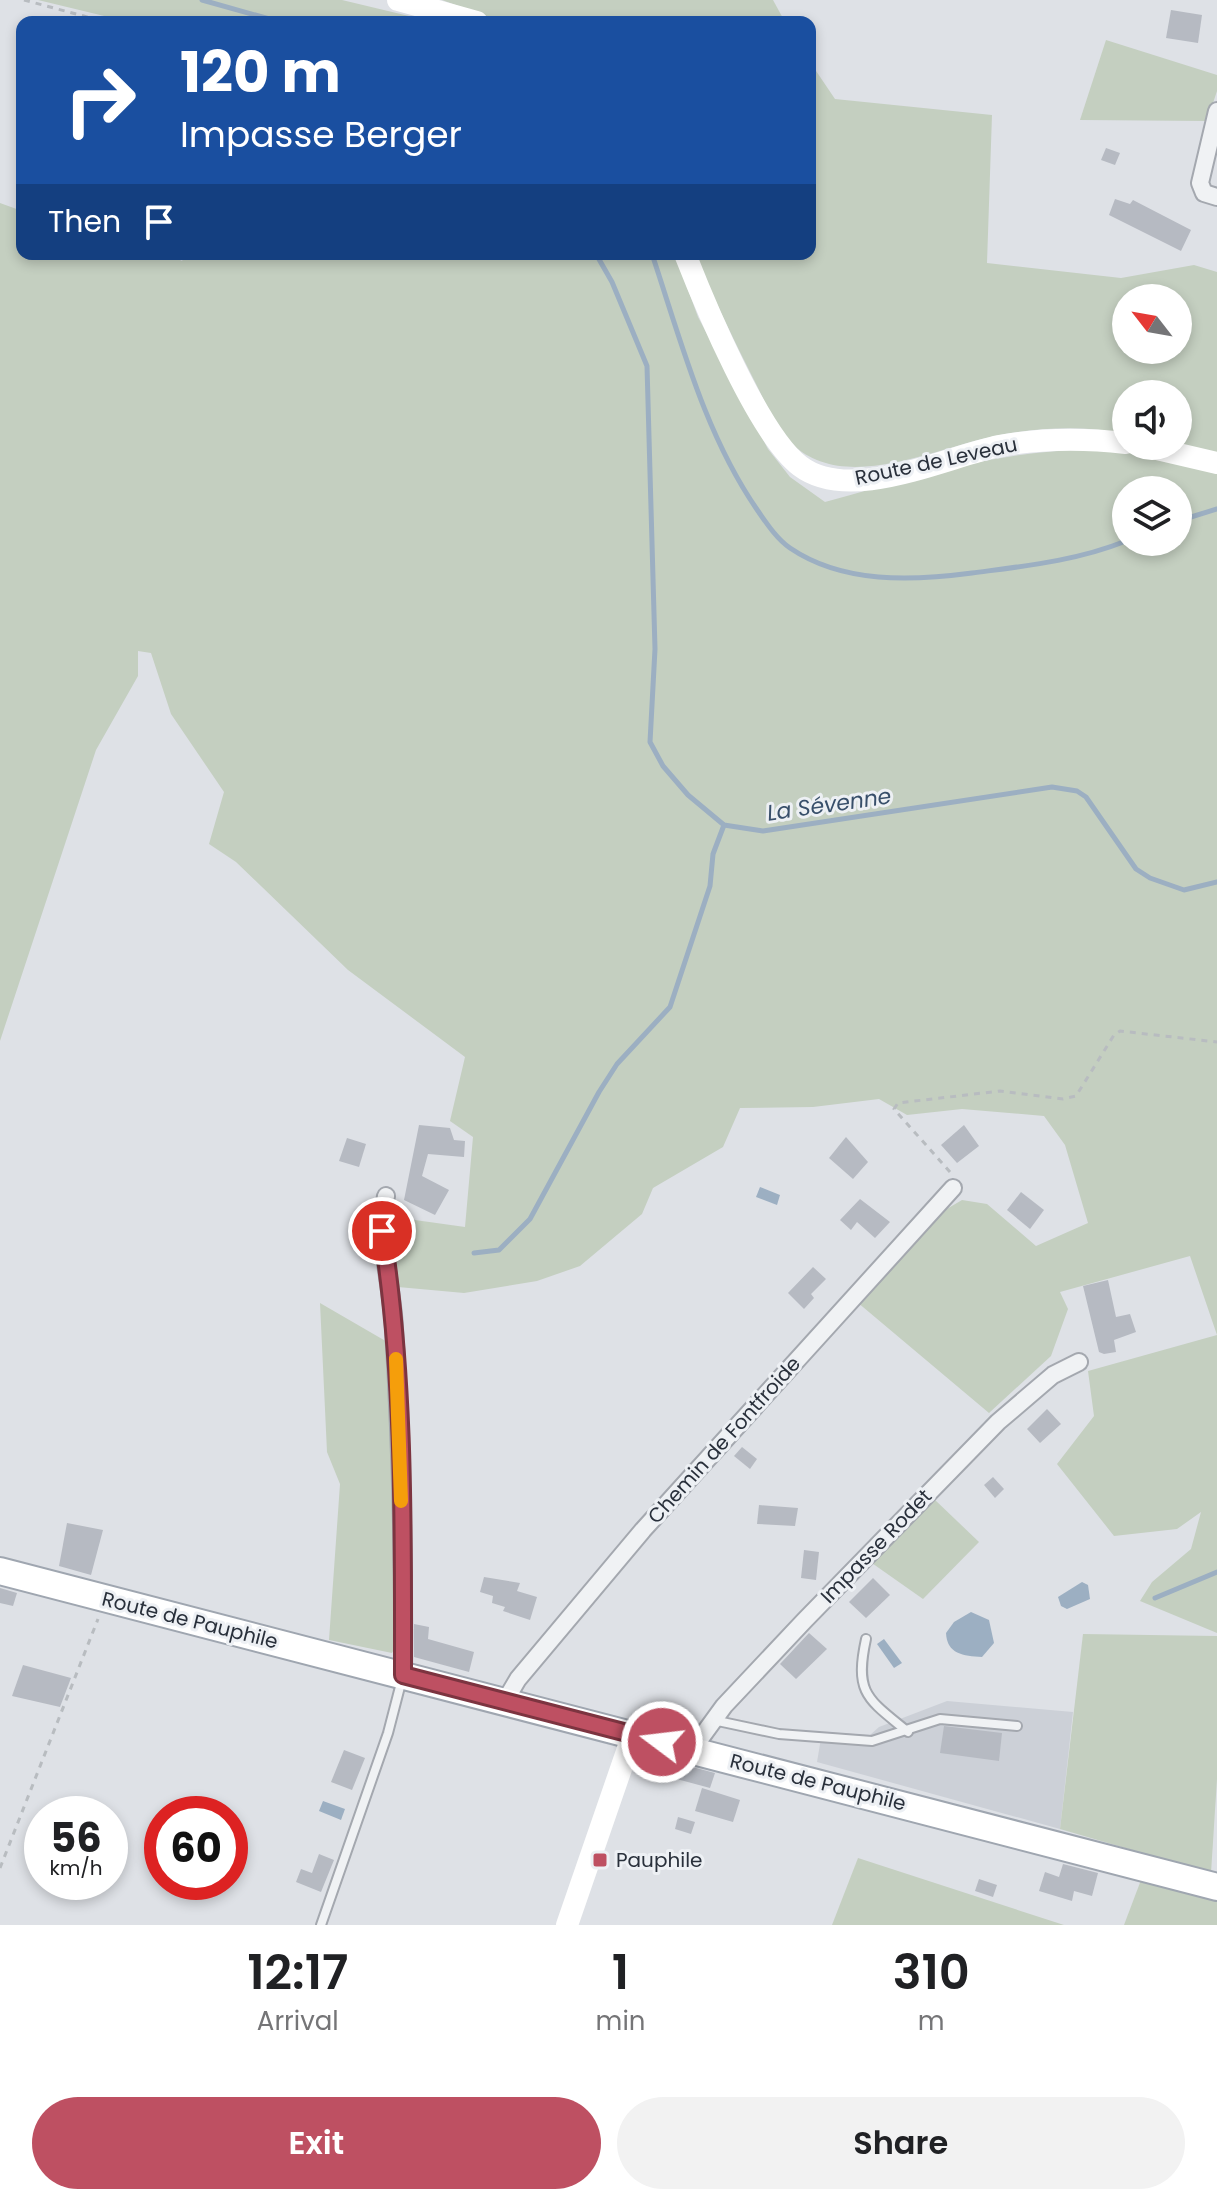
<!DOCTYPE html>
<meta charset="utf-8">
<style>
:root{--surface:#fff;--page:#f2f2f2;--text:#202124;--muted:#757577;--accent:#be5062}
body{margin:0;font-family:Poppins,sans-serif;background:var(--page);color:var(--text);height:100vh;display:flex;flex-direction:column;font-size:30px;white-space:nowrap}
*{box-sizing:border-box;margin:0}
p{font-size:26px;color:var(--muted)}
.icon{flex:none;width:44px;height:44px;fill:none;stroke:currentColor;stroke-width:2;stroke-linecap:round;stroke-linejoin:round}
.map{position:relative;height:1925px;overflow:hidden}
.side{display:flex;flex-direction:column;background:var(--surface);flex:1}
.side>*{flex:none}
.hud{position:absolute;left:16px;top:16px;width:800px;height:244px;border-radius:16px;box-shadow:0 4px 12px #0003;background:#1a4fa0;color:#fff;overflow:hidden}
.needle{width:52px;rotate:301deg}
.buttons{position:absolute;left:1112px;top:284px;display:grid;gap:16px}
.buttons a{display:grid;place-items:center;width:80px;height:80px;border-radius:50%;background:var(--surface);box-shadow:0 4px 12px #0003;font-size:40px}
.speed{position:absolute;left:24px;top:1796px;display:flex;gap:16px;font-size:40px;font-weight:700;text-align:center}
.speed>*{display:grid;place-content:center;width:104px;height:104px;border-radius:50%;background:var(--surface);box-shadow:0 4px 12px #0003;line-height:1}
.speed small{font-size:20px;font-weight:400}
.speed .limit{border:12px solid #d22;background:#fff;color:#111}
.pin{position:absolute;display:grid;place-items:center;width:68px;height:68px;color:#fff;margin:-34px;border:4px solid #fff;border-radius:50%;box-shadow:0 2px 8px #0007}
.me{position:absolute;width:88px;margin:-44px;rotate:285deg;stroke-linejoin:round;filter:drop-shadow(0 0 6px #0008)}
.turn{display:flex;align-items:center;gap:28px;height:168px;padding:0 32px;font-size:36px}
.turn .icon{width:104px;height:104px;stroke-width:2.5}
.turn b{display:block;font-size:56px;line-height:68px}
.then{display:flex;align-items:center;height:76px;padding:0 32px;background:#0003;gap:16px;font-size:30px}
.eta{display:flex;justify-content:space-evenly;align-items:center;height:136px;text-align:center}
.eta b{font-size:48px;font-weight:600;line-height:56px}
.cta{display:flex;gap:16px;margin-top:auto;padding:16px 32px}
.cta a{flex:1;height:92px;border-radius:48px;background:var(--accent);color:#fff;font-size:32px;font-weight:600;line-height:92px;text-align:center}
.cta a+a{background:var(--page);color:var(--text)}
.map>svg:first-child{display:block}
.built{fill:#ccd0d7}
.green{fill:#c4cfc0;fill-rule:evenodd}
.water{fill:#9cafc2}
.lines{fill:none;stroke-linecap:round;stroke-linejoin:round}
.stream{stroke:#9cafc2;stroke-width:5}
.building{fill:#b6bac2}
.lane-casing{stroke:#a4a8af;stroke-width:12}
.street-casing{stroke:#a4a8af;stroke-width:20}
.primary-casing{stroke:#9fa6b0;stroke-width:30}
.path{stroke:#b8bcc0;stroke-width:3;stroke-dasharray:6 6;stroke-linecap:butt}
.lane{stroke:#f0f2f4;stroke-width:8}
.street{stroke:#f0f2f4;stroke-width:16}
.secondary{stroke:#fff;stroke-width:22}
.primary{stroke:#fff;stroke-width:26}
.route-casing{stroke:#7c3440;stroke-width:20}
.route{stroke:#be5062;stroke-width:14}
.slow{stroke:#f59e0b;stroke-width:14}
.poi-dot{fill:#be5062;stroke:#edf0f4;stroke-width:3}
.labels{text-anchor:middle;stroke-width:6;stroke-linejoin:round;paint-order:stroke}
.street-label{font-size:20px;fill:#29303b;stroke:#edf0f4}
.poi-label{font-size:20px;fill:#29303b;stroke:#edf0f4;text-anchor:start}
.water-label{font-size:22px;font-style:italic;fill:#384f6a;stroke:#edf0f4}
</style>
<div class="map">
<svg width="1217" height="1925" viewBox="0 0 1217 1925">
<rect width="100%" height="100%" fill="#dee1e6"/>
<polygon class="built" points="947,1701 1073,1712 1060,1829 817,1762 822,1732 870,1735 879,1727"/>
<g class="green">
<polygon points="38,0 342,0 434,22 129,22"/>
<polygon points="442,0 773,0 785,22 502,22"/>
<polygon points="1106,40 1217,75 1217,91 1207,121 1080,120"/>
<path d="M810,62L835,99L992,115L987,263L1121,278L1194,265L1217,272V453L1178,444V394H1126V434C1089,426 1049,427 1011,433C945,442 847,498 791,443C774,426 765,401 754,380C733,339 713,297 695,254H810ZM1126,298H1178V350H1126Z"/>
<path d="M0,203L22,211V254H169L182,261L186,254H675L698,317L768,449L790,477L825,502C919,476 1017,444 1115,451C1149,453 1184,465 1217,474V1633L1140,1601L1152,1582L1191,1549L1201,1512L1177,1529L1114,1536L1057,1464L1094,1416L1088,1371L1217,1335L1190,1256L1060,1292L1068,1309L1051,1356L989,1413L857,1302L940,1213L962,1200L987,1204L1036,1246L1088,1223L1065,1145L1044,1116L962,1109L907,1115L879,1099L813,1107L740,1108L723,1147L653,1188L642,1214L580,1266L537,1281L464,1293L398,1287L388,1227L390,1208L415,1220L465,1227L473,1137L450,1121L465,1057L348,970L236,862L209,844L224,792L171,714L151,653L138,651V676L96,750L0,1041ZM1126,490H1178V542H1126Z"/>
<polygon points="320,1303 389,1343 398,1591 397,1644 392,1653 329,1640 340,1484 327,1452"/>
<polygon points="934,1499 979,1542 923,1599 869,1561"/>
<polygon points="1083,1634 1217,1636 1217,1779 1211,1873 1060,1829"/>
<polygon points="858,1858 1064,1925 832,1925"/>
<polygon points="1141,1880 1217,1899 1217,1925 1124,1925"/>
</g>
<g class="water">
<polygon points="760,1187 780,1195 777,1205 756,1197"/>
<polygon points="1082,1582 1088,1585 1090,1599 1067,1609 1061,1606 1058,1597"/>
<path d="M971,1612L989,1620L994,1643L982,1657C963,1656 947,1654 946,1633L954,1622Z"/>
<polygon points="884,1639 902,1663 894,1668 877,1644"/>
<polygon points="323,1801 345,1809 341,1820 319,1811"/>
</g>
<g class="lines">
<g class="stream">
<polyline points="202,0 280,22"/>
<polyline points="596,254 612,282 647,366 655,649 650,742 663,766 688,795 724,825 763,831 1052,787 1077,791 1086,797 1136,869 1150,878 1184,890 1217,882"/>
<path d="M652,254C681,341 705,435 758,511C767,524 777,539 790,548C843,584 912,581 972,573C1025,566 1076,561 1126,541"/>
<polyline points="1178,521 1217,509"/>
<polyline points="474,1253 499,1250 530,1219 599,1092 617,1064 670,1007 710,886 713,854 724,825"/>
<polyline points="1155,1598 1217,1572"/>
</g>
</g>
<g class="building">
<polygon points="1171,10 1202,15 1198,43 1166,38"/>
<polygon points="1106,148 1120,153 1115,165 1101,160"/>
<polygon points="1115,199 1130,204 1133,200 1191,230 1181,251 1109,215"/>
<polygon points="419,1125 450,1128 454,1140 465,1141 464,1157 428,1154 422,1176 449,1190 435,1215 404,1200"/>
<polygon points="964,1125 979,1146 957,1163 941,1145"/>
<polygon points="846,1137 868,1162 853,1179 829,1158"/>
<polygon points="347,1138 366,1144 359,1167 339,1161"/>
<polygon points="1021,1192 1044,1210 1030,1229 1007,1210"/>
<polygon points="860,1199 890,1222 875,1238 857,1222 851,1230 840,1220"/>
<polygon points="813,1267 826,1279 811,1294 814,1298 804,1309 788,1293"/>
<polygon points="1108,1280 1116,1317 1130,1314 1136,1332 1114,1340 1116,1352 1104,1354 1099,1352 1083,1286"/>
<polygon points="1047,1409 1061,1424 1040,1443 1027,1429"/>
<polygon points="742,1447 757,1459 750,1469 734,1456"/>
<polygon points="993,1477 1004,1489 995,1498 984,1485"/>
<polygon points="759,1505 798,1508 795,1526 757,1524"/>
<polygon points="67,1523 103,1530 91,1575 59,1566"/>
<polygon points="804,1550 819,1552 816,1580 801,1578"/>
<polygon points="484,1577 520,1583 517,1591 537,1597 530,1620 503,1611 505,1607 492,1603 493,1596 480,1592"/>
<polygon points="873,1578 890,1595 866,1618 849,1602"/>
<polygon points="0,1588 17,1593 13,1606 0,1603"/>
<polygon points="414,1624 429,1627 428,1639 474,1652 469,1672 414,1657"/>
<polygon points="809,1633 827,1649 796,1679 780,1664"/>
<polygon points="23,1665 71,1678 60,1707 12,1696"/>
<polygon points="944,1726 1002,1733 999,1761 940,1753"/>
<polygon points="344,1750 365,1758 352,1790 331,1782"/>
<polygon points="677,1763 715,1773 710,1788 673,1778"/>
<polygon points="702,1788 740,1800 733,1822 695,1811"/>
<polygon points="678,1817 695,1822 691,1834 675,1829"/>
<polygon points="319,1854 334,1860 321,1892 296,1882 301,1869 312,1873"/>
<polygon points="1063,1864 1098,1873 1092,1896 1074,1891 1072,1901 1039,1891 1045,1872 1059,1877"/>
<polygon points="979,1879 997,1885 993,1897 975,1891"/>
</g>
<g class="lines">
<defs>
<g id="lane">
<path d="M866,1639C854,1694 868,1699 908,1732"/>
<polyline points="713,1720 779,1734 872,1741 940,1719 1017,1726"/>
<polyline points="321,1925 388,1733 402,1679"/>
</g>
<g id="street">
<polyline points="1217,111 1200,183 1204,193 1217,197"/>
<path d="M386,1196C377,1239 392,1285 394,1328C401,1444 404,1560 403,1675"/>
<polyline points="505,1701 518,1679 643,1530 953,1188"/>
<polyline points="692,1750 724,1706 804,1621 998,1422 1053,1375 1079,1362"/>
</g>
<polyline id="primary" points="0,1571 1217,1887"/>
</defs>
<use href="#lane" class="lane-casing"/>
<use href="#street" class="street-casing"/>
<use href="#primary" class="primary-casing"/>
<g class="path">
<polyline points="24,0 106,22"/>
<polyline points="950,1172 894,1109 898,1103 1000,1091 1063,1099 1076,1096 1114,1035 1120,1031 1217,1042"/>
<polyline points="0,1868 98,1619"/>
</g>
<use href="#lane" class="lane"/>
<use href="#street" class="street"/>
<g class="secondary">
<polyline points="398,0 477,22"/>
<path d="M685,254C705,305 759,435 800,466C850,504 945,457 999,446C1042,438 1083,438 1126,443"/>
<polyline points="1144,446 1217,463"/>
<polyline points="567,1925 633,1734"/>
</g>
<use href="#primary" class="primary"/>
</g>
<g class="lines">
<defs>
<path id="route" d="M382,1231C405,1377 403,1527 403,1675L662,1742"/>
</defs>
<use href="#route" class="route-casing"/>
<use href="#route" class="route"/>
<polyline class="slow" points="396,1359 401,1501"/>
</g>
<rect class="poi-dot" x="592" y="1852" width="16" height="16" rx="4"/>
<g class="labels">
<g class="street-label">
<text transform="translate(936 461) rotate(-12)" y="7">Route de Leveau</text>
<text transform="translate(724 1440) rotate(-48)" y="7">Chemin de Fontfroide</text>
<text transform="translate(876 1546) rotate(-46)" y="7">Impasse Rodet</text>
<text transform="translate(190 1620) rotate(14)" y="7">Route de Pauphile</text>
<text transform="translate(818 1782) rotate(14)" y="7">Route de Pauphile</text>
</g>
<g class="poi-label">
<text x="616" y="1867">Pauphile</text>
</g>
<g class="water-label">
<text transform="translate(829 804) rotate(-8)" y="8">La Sévenne</text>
</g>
</g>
</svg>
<div class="buttons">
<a><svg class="needle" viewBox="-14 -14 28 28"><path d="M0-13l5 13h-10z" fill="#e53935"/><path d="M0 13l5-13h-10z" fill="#757577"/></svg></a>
<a><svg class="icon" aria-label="sound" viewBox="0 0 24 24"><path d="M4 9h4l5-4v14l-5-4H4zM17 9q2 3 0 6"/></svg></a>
<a><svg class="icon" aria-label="layers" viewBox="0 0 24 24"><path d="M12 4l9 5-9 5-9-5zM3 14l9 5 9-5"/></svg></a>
</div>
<div class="speed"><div>56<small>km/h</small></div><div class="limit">60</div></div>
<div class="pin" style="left:382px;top:1231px;background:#d93025"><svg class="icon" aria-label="arrive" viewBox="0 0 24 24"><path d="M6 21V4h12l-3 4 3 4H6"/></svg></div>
<svg class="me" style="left:662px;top:1742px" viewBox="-20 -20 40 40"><circle r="17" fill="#be5062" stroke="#fff" stroke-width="3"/><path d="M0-11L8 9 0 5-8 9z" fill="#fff"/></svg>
<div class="hud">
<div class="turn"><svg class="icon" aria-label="right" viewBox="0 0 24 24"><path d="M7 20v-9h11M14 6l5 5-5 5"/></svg><div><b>120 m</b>Impasse Berger</div></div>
<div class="then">Then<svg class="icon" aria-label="arrive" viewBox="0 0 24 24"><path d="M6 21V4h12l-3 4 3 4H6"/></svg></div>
</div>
</div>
<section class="side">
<div class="eta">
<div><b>12:17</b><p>Arrival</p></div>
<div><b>1</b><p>min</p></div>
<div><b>310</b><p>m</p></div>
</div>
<div class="cta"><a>Exit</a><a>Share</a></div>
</section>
